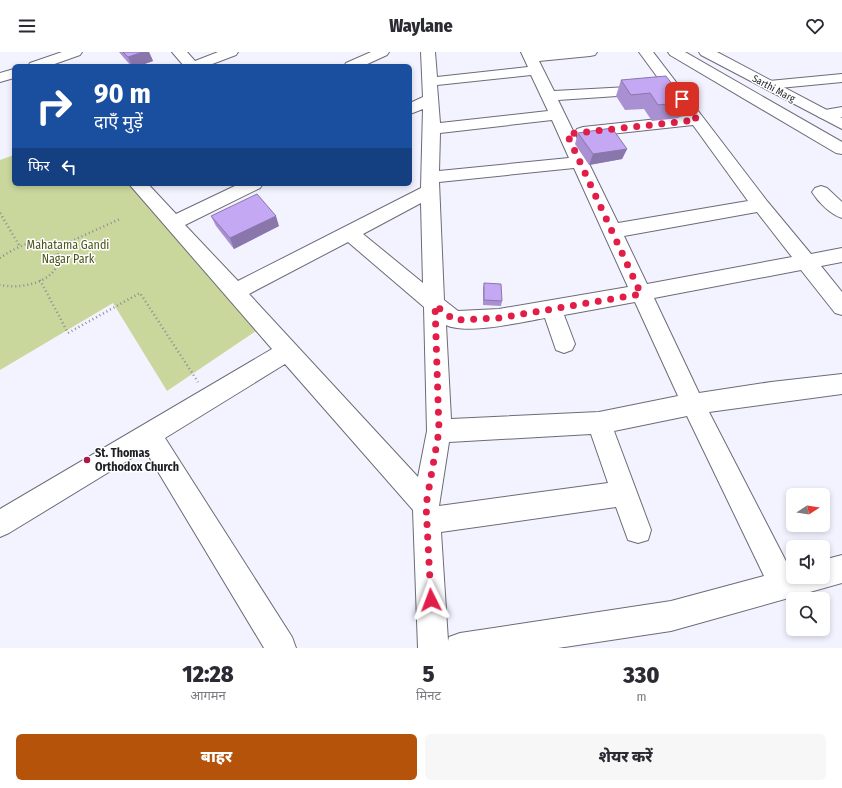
<!DOCTYPE html>
<html lang="hi">
<meta charset="utf-8">
<style>
:root{--surface:#fff;--page:#f7f7f7;--text:#2b2b33;--muted:#7c7c81;--accent:#b45309}
body{margin:0;font-family:"Fira Sans Condensed","Noto Sans Devanagari",sans-serif;background:var(--page);color:var(--text);height:100vh;display:flex;flex-direction:column;font-size:15px;white-space:nowrap}
*{box-sizing:border-box;margin:0}
p{font-size:13px;color:var(--muted)}
.icon{flex:none;width:22px;height:22px;fill:none;stroke:currentColor;stroke-width:2;stroke-linecap:round;stroke-linejoin:round}
.map{position:relative;height:596px;overflow:hidden}
.sheet{display:flex;flex-direction:column;background:var(--surface);flex:1}
.sheet>*{flex:none}
.top-card{position:absolute;left:12px;top:12px;width:400px;height:122px;border-radius:6px;box-shadow:0 2px 6px #0003;background:#1a4fa0;color:#fff;overflow:hidden}
.needle{width:26px;rotate:78deg}
.tools{position:absolute;left:786px;top:436px;display:grid;gap:8px}
.tools a{display:grid;place-items:center;width:44px;height:44px;border-radius:6px;background:var(--surface);box-shadow:0 2px 6px #0003;font-size:20px}
.pin{position:absolute;display:grid;place-items:center;width:34px;height:34px;color:#fff;margin:-17px;border-radius:8px;box-shadow:0 2px 6px #0006}
.me{position:absolute;width:44px;margin:-22px;rotate:357deg;stroke-linejoin:round;filter:drop-shadow(0 0 3px #0008)}
.turn{display:flex;align-items:center;gap:14px;height:84px;padding:0 16px;font-size:18px}
.turn .icon{width:52px;height:52px;stroke-width:2.5}
.turn b{display:block;font-size:28px;line-height:34px}
.then{display:flex;align-items:center;height:38px;padding:0 16px;background:#0003;gap:8px;font-size:15px}
.eta{display:flex;justify-content:space-evenly;align-items:center;height:68px;text-align:center}
.eta b{font-size:24px;font-weight:800;line-height:28px}
.button{display:flex;gap:8px;margin-top:auto;padding:8px 16px}
.button a{flex:1;height:46px;border-radius:6px;background:var(--accent);color:#fff;font-size:16px;font-weight:800;line-height:46px;text-align:center}
.button a+a{background:var(--page);color:var(--text)}
header{display:flex;justify-content:space-between;align-items:center;height:52px;padding:0 16px;background:var(--surface);font-size:18px;font-weight:800}
.map>svg:first-child{display:block}
.green{fill:#cad79c}
.lines{fill:none;stroke-linecap:round;stroke-linejoin:round}
.minor-casing{stroke:#6c6c77;stroke-width:2}
.tertiary-casing{stroke:#6c6c77;stroke-width:2}
.path{stroke:#8b8c94;stroke-width:2.5;stroke-dasharray:1 3;stroke-linecap:butt}
.minor{fill:#fff;fill-rule:evenodd}
.tertiary{fill:#fff;fill-rule:evenodd}
.wall{fill:#a990d2}
.shaded-wall{fill:#8976ab}
.building{fill:#c4a8f4;stroke:#8976ab}
.route{stroke:#e11d48;stroke-width:7;stroke-dasharray:0 12.6}
.poi-dot{fill:#ab1746;stroke:#fff;stroke-width:1.5}
.labels{text-anchor:middle;stroke-width:3;stroke-linejoin:round;paint-order:stroke}
.far-street-label{font-size:10px;fill:#1e1f23;stroke:#fff}
.park-label{font-size:12px;fill:#4b5519;stroke:#fff}
.poi-label{font-size:12px;font-weight:bold;fill:#1e1f23;stroke:#fff;text-anchor:start}
</style>
<header><svg class="icon" aria-label="menu" viewBox="0 0 24 24"><path d="M4 6h16M4 12h16M4 18h16"/></svg>Waylane<svg class="icon" aria-label="heart" viewBox="0 0 24 24"><path d="M12 20l-8-8c-3-5 5-10 8-4 3-6 11-1 8 4z"/></svg></header>
<div class="map">
<svg width="842" height="596" viewBox="0 0 842 596">
<rect width="100%" height="100%" fill="#f2f3ff"/>
<polygon class="green" points="14,103 14,132 138,132 265,273 167,339 113,251 0,318 0,108"/>
<g class="lines">
<defs>
<g id="minor">
<polygon points="172,0 187,0 195,9 218,0 238,0 236,3 207,14 184,14"/>
<polygon points="371,0 389,0 387,3 363,14 344,14 346,11"/>
<path d="M421,0H435L437,25L528,15L521,0H597L595,3L590,4L539,9L554,39L647,34L652,35L654,38L652,41L647,42L558,48L618,171L748,149L693,73L583,85L577,83L575,80L577,77L583,75L686,64L639,0H653L767,149L811,202L842,196V210L821,214L842,240V263L835,261L801,218L654,246L699,341L771,330L842,322V342L709,360L790,517H793V525H823V508L842,503V531L671,579L558,596H418L413,458L285,312L165,386L292,585L296,596H264L145,398L9,481L0,485V457L272,297L129,132H148L176,162L239,132H263L260,136L185,173L238,229L421,136L423,57L410,62V51L423,45ZM531,23L548,59L440,71L437,33ZM552,68L569,106L439,119L440,81ZM574,116L628,235L499,257L458,259L444,248L439,130ZM421,151L423,231L363,182ZM757,160L792,205L647,232L624,184ZM348,190L424,255L427,379L418,425L249,242ZM635,250L678,344L599,360L451,367L446,273C466,283 522,270 545,266L556,298L564,301L572,298L575,292L564,263ZM687,364L764,524L671,549L460,581L449,585L448,589L441,480L616,455L628,488L638,491L648,488L651,478L614,379ZM591,382L608,431L439,454L449,390Z"/>
<polygon points="842,22 842,30 769,37 764,36 762,33 764,30 769,29"/>
<polygon points="842,55 842,65 824,67 819,65 816,62 819,59"/>
<path d="M821,134L827,136L842,150V166C831,163 818,150 812,140L815,136Z"/>
</g>
<g id="tertiary">
<polygon points="62,0 82,0 80,3 49,14 28,14 30,11"/>
<polygon points="668,0 685,0 842,90 842,102 836,101 670,3"/>
<polygon points="699,0 717,0 842,66 842,77 701,3"/>
<polygon points="14,17 14,26 0,30 0,21"/>
</g>
</defs>
<use href="#minor" class="minor-casing"/>
<use href="#tertiary" class="tertiary-casing"/>
<g class="path">
<polyline points="0,161 19,193"/>
<polyline points="56,196 120,167"/>
<path d="M0,206C11,198 45,179 55,195C58,199 59,205 58,210C53,232 18,237 0,233"/>
<polyline points="40,228 68,281 140,241 198,330"/>
</g>
<use href="#minor" class="minor"/>
<use href="#tertiary" class="tertiary"/>
</g>
<g class="wall">
<polygon points="119,0 149,0 153,9 139,14 131,14"/>
<polygon points="621,28 686,50 679,66 652,69 644,57 625,58 616,44"/>
<polygon points="578,81 627,97 622,107 589,113 575,92"/>
<polygon points="211,164 279,174 234,197 216,174"/>
<polygon points="484,231 502,249 501,254 483,253 483,236"/>
</g>
<g class="shaded-wall">
<polygon points="143,0 149,0 153,9 139,14 132,14 128,5"/>
<polygon points="627,97 622,107 589,113 593,102"/>
<polygon points="276,164 279,174 234,197 230,186"/>
</g>
<g class="building">
<polygon points="123,0 143,0 128,5"/>
<polygon points="666,24 686,50 658,53 650,41 631,43 621,28"/>
<polygon points="612,76 627,97 593,102 578,81"/>
<polygon points="257,142 276,164 230,186 211,164"/>
<polygon points="484,231 501,232 502,249 484,248"/>
</g>
<g class="lines">
<polyline class="route" points="431,548 426,453 439,379 435,253 454,268 499,266 641,242 567,82 697,68 682,47"/>
</g>
<circle class="poi-dot" cx="87" cy="408" r="4"/>
<g class="labels">
<g class="far-street-label">
<text transform="translate(774 36) rotate(28)" y="4">Sarthi Marg</text>
</g>
<g class="park-label">
<text x="68" y="197">Mahatama Gandi<tspan x="68" dy="14">Nagar Park</tspan></text>
</g>
<g class="poi-label">
<text x="95" y="405">St. Thomas<tspan x="95" dy="14">Orthodox Church</tspan></text>
</g>
</g>
</svg>
<div class="tools">
<a><svg class="needle" viewBox="-14 -14 28 28"><path d="M0-13l5 13h-10z" fill="#e53935"/><path d="M0 13l5-13h-10z" fill="#7c7c81"/></svg></a>
<a><svg class="icon" aria-label="sound" viewBox="0 0 24 24"><path d="M4 9h4l5-4v14l-5-4H4zM17 9q2 3 0 6"/></svg></a>
<a><svg class="icon" aria-label="search" viewBox="0 0 24 24"><circle cx="10" cy="10" r="6"/><path d="M15 15l6 6"/></svg></a>
</div>
<div class="pin" style="left:682px;top:47px;background:#d93025"><svg class="icon" aria-label="arrive" viewBox="0 0 24 24"><path d="M6 21V4h12l-3 4 3 4H6"/></svg></div>
<svg class="me" style="left:431px;top:548px" viewBox="-20 -20 40 40"><path d="M0-17L14 15 0 8-14 15z" fill="#e11d48" stroke="#fff" stroke-width="4"/></svg>
<div class="top-card">
<div class="turn"><svg class="icon" aria-label="right" viewBox="0 0 24 24"><path d="M7 20v-9h11M14 6l5 5-5 5"/></svg><div><b>90 m</b>दाएँ मुड़ें</div></div>
<div class="then">फिर<svg class="icon" aria-label="left" viewBox="0 0 24 24"><path d="M17 20v-9H6M10 6l-5 5 5 5"/></svg></div>
</div>
</div>
<section class="sheet">
<div class="eta">
<div><b>12:28</b><p>आगमन</p></div>
<div><b>5</b><p>मिनट</p></div>
<div><b>330</b><p>m</p></div>
</div>
<div class="button"><a>बाहर</a><a>शेयर करें</a></div>
</section>
